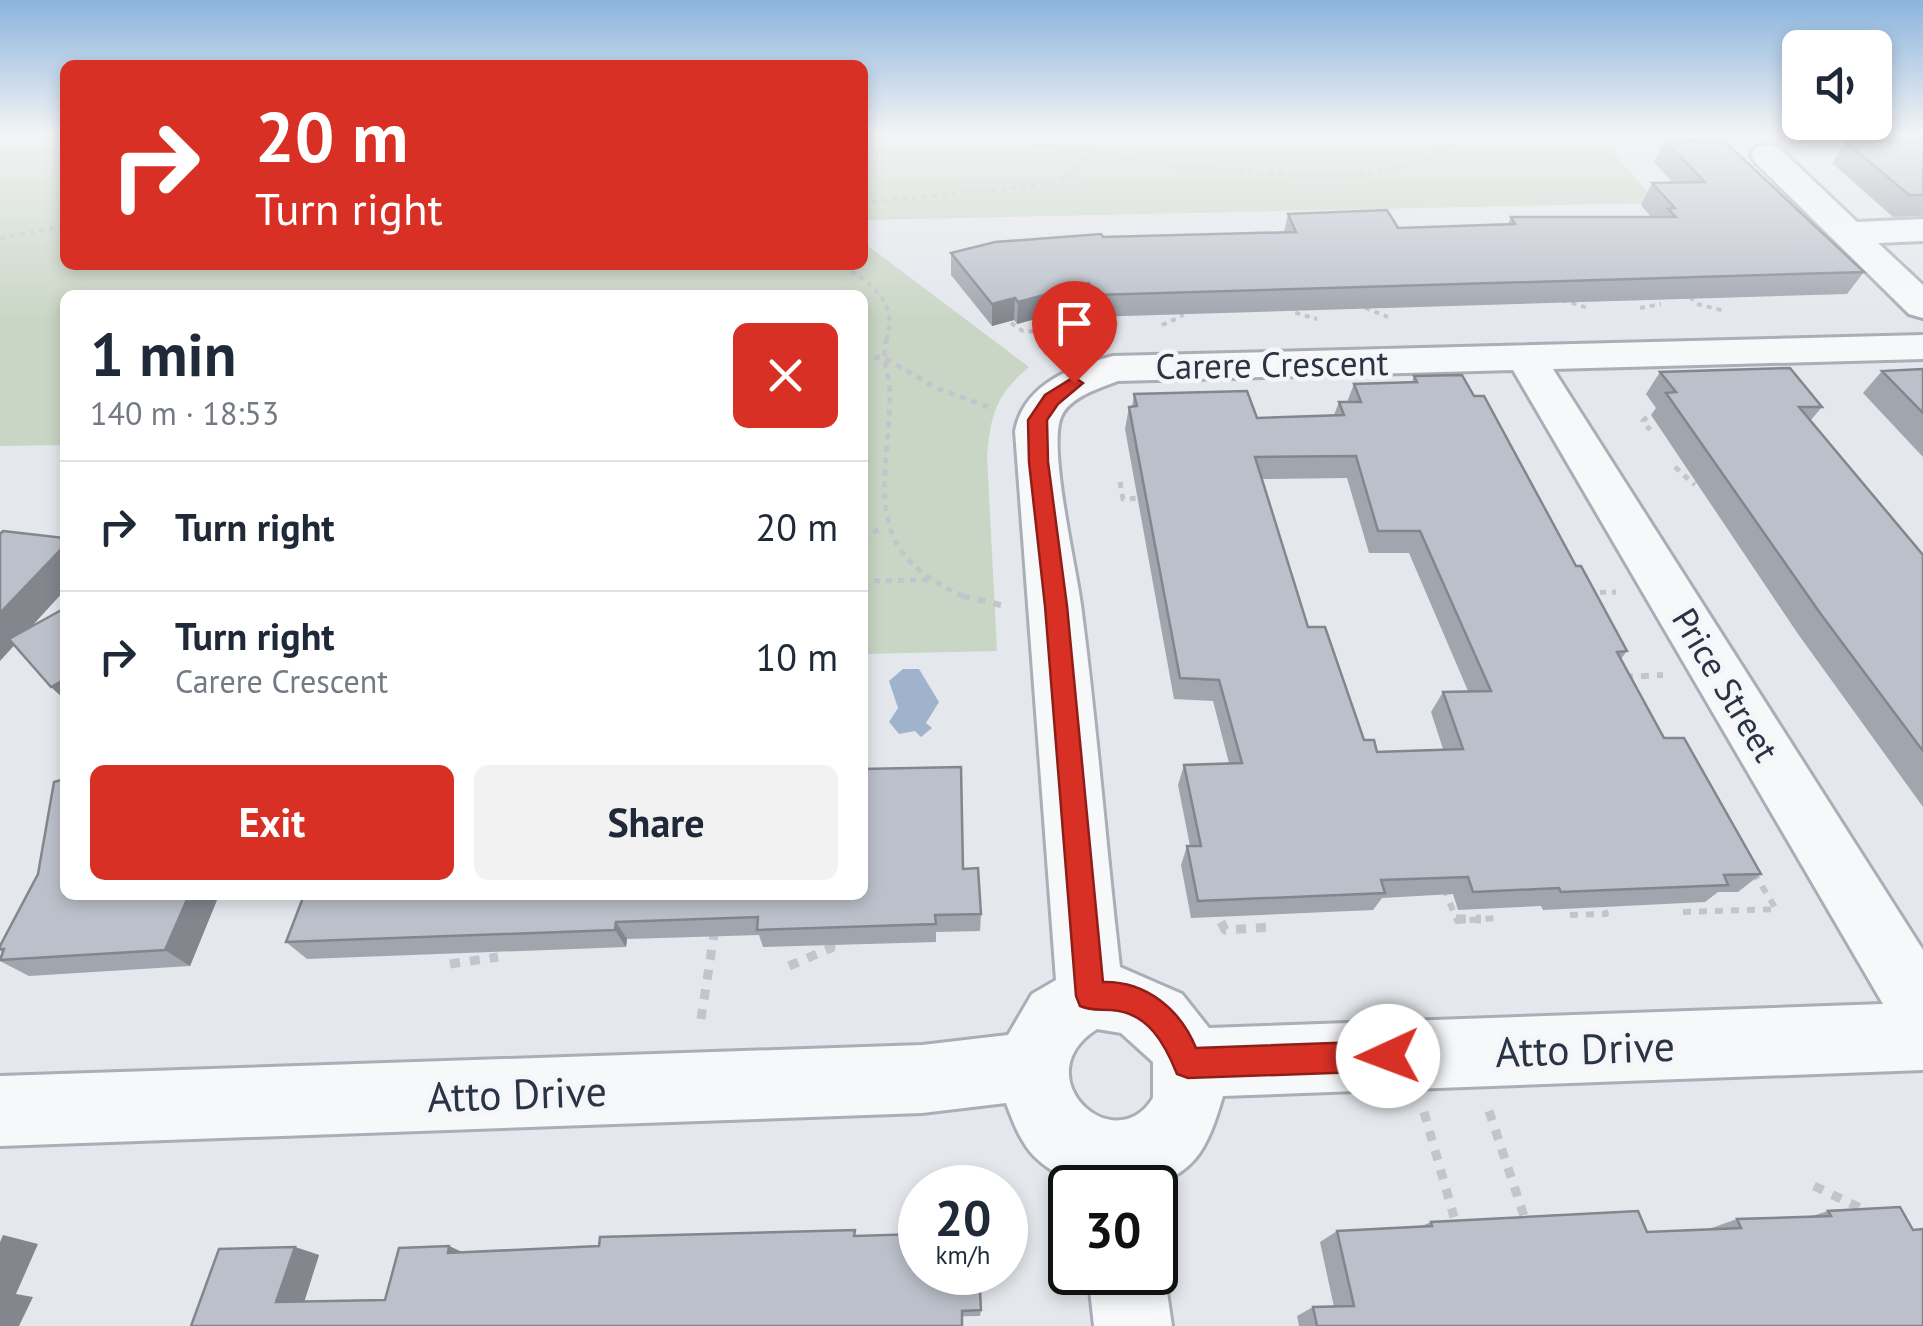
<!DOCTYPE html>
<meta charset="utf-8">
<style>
:root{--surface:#fff;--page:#f2f2f3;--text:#1f2937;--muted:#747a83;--line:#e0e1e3;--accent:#d93025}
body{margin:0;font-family:"PT Sans",sans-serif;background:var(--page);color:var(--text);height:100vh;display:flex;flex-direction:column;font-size:38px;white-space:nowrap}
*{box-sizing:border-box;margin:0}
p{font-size:32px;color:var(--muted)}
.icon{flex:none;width:55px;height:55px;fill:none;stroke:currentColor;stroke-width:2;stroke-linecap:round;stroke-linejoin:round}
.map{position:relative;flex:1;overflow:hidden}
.panel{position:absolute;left:60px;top:290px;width:808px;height:610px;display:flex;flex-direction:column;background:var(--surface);border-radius:15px;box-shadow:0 5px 15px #0003}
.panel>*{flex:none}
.guide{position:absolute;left:60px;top:60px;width:808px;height:210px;border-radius:15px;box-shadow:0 5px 15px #0003;background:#d93025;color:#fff;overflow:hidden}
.controls{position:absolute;left:1782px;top:30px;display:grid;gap:20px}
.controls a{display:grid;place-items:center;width:110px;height:110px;border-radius:15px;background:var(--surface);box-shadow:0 5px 15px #0003;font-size:50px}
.speed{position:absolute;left:898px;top:1165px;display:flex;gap:20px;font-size:50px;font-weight:700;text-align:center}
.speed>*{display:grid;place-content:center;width:130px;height:130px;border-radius:50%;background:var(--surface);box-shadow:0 5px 15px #0003;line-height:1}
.speed small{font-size:25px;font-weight:400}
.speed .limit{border:5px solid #111;border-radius:15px;background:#fff;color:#111}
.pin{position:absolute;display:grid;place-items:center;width:85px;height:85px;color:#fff;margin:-102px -42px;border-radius:50% 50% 50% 0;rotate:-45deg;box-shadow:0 0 10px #0007}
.pin .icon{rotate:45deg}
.me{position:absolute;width:110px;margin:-55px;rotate:268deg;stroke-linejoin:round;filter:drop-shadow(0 0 8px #0008)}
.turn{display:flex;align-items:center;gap:35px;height:210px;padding:0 30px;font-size:45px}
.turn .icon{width:130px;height:130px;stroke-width:2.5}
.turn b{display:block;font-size:70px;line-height:85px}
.round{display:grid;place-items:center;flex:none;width:105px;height:105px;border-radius:15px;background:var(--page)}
.head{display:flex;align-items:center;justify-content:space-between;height:170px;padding:0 30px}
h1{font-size:60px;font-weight:700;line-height:75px}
.button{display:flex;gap:20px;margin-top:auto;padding:20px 30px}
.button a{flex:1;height:115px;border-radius:15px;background:var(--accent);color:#fff;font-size:40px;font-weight:700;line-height:115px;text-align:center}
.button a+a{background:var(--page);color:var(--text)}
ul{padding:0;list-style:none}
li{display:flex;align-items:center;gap:30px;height:130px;padding:0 30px;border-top:2px solid var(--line)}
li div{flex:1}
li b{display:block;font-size:38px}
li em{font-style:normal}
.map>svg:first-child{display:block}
.green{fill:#c9d6c5}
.water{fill:#9fb4cc}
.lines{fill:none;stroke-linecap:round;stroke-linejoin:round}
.minor-casing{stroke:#a9aeb7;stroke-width:6}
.path-far3{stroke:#c2c5cb;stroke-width:4;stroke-dasharray:5 5;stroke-linecap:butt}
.path-far2{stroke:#c2c5cb;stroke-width:5;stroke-dasharray:6 6;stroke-linecap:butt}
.path-far1{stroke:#c2c5cb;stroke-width:6;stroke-dasharray:8 8;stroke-linecap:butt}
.path{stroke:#c2c5cb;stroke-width:9;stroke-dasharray:10 10;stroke-linecap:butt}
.minor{fill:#f7f8fa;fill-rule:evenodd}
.wall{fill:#a1a5ae;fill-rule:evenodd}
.shaded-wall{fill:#83868d}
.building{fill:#bbc0ca;stroke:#83868d;stroke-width:2.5;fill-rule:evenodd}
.route{fill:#d93025;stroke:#8d1f18;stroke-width:2.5}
.labels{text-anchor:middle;stroke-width:9;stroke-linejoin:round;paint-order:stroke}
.street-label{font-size:35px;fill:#2b3445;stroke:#f4f6f9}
.near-street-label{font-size:42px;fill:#2b3445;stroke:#f4f6f9}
</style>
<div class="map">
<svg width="1923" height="1326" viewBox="0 0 1923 1326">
<rect width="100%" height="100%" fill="#e4e7ec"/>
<g class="green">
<path d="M0,134H65V265H862L863,242L1029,367C996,395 991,413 987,456L997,651L863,654L862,295H65V445L0,446Z"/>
<polygon points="862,134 1633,134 1607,145 1657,203 863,220"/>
</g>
<polygon class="water" points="903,669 919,669 939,702 926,723 932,728 921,737 915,731 899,734 889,722 898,708 889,681"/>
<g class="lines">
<defs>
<g id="minor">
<polygon points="1767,145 1779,148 1857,222 1923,219 1923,241 1878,243 1923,285 1923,318 1909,314 1755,162 1751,155 1755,148"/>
<path d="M1923,335V359L1553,369L1923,950V1070L1223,1096C1217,1116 1209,1143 1195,1159C1157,1203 1074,1196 1035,1157C1021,1143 1013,1122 1006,1103L922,1113L0,1146V1076L922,1045L1008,1035L1032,994L1056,980L1015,431C1024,384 1071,367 1113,356ZM1513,370L1883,1004L1209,1028L1182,994L1120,967C1106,847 1097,725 1081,605C1076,566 1048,448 1061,417C1069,397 1100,388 1118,381ZM1097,1029L1121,1033L1153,1062V1098C1114,1161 1023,1076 1097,1029Z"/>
<polygon points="1155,1250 1164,1272 1172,1326 1094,1326 1088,1272 1155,1272"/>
</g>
</defs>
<use href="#minor" class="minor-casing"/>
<g class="path-far3">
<polyline points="981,134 1165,165 1322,177 1375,173 1418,162 1474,134"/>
<polyline points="862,203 1050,184 1070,177 1088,155"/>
<polyline points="0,238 65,226"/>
<path d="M843,265C872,286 899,301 886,341"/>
<polyline points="1690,297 1697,304 1725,311"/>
<polyline points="1562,300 1588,308"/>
<polyline points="1356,304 1388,317"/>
<polyline points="1290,305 1293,312 1317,319"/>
<polyline points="1640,308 1661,304"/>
<polyline points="1087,312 1091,319 1118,324"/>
<polyline points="1011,323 1023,331 1048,332"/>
<polyline points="1162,325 1182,316 1180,307"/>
</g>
<g class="path-far2">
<path d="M887,338C880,360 891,377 890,399C886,494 861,554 968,598"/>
<polyline points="862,358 883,357 936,388 994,409"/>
<polyline points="1647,417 1643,421 1650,430"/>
<polyline points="1675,467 1695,485"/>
<polyline points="1120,482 1123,499 1142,498"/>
<polyline points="862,537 883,528"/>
<polyline points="862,581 929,580"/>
<polyline points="1588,593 1616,592"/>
</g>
<g class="path-far1">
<polyline points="962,596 1005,606"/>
<polyline points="1625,677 1663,675"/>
<polyline points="1444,888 1457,921 1497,918"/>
<polyline points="1683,912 1776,909 1752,870"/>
<polyline points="1570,915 1606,914 1601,900"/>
</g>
<g class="path">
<polyline points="1456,919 1481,919"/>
<polyline points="1221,922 1225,930 1271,927"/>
<polyline points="450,964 498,957"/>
<polyline points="789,966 831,948 831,938"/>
<polyline points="701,1019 715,928"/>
<polyline points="1489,1111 1526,1222"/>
<polyline points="1424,1112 1454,1217"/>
<polyline points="1814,1186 1873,1214"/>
</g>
<use href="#minor" class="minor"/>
</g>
<g class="wall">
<polygon points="1862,134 1923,134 1923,216 1893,217 1832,163 1846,142 1871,141"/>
<polygon points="1665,141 1864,272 1847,294 1092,317 1087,305 1017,324 1014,320 992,326 951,275 951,253 1103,237 1284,232 1288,214 1398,228 1508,224 1511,217 1651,217 1641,205 1652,183 1673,183 1654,162"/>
<polygon points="1923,369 1923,457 1863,393 1882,371"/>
<polygon points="1660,372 1822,407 1810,421 1923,555 1923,807 1798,634 1651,415 1656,408 1646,394"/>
<path d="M1414,376L1474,396L1627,651L1621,659L1664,738L1761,874L1738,892H1718L1705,902L1543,910L1541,906L1458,910L1453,894L1382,898L1373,910L1191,918L1181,865L1187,846H1190L1178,785L1184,765L1229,763L1213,701L1174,699L1125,429L1129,407H1132L1134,394L1257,418L1334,415L1339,402H1347L1354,384L1412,382ZM1347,478L1369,553H1409L1468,691L1443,692L1431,712L1443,749L1377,752L1364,740L1308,627L1262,479Z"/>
<polygon points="963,869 981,914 980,931 936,932 936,942 763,947 759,935 627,939 626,947 307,959 286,942"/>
<polygon points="38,874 65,895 219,895 190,966 29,976 0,961 3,952 0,951 0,946"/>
<polygon points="1828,1211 1923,1326 1299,1326 1297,1316 1313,1307 1334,1307 1320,1242 1337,1231 1422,1226 1431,1222 1647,1232 1706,1230 1737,1219 1809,1217"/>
<polygon points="857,1236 981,1310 980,1316 191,1326 295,1247 319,1255 304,1301 385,1300 449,1246 462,1252"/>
</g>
<g class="shaded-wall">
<polygon points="1089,283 1087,305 1017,324 1018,302"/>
<polygon points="1015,298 1014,320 992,326 992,304"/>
<polygon points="65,545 65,590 0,661 0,613"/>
<polygon points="65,679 65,700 51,687"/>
<polygon points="189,895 219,895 190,966 165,950"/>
<polygon points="616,922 627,939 626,947 615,930"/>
<polygon points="3,1235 38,1244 16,1294 33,1297 19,1326 0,1326 0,1242"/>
<polygon points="449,1246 468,1255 448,1253"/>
<polygon points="295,1247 319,1255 302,1309 276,1302"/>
</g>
<g class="building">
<polygon points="1903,134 1923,134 1923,195 1909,195 1846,142 1912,141"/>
<polygon points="1722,139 1864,272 1094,295 1089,283 1018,302 1015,298 992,304 951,253 995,242 1101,234 1103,237 1296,232 1288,214 1387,210 1398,228 1515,224 1511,217 1676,217 1668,209 1675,208 1652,183 1705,182 1665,141"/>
<polygon points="1790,368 1822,407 1799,407 1923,555 1923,751 1820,613 1666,393 1676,392 1660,372"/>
<polygon points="1923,369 1923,413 1882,371"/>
<path d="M1462,375L1474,396H1484L1576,566H1581L1627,651L1617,652L1664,738H1684L1761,874L1724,875L1728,885L1561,892L1559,888L1473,892L1468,877L1381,880L1385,893L1198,901L1187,846H1201L1184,765L1242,763L1219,680L1180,678L1129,407L1137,406L1134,394L1247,391L1257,418L1344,415L1339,402H1361L1354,384L1417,382L1414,376ZM1356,456L1378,531H1420L1491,691L1443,692L1463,749L1377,752L1374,740H1364L1325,627H1308L1255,457Z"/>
<polygon points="3,531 65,538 65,545 0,613 0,534"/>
<polygon points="65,608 65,679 51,687 9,639"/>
<polygon points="961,767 963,869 978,868 981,914 935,915 936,924 757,930 758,917 616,922 615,930 286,942 304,895 862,895 862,769"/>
<polygon points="65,779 65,895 189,895 165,950 0,960 4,949 0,949 0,946 38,874 54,782"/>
<polygon points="1900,1207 1913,1230 1923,1229 1923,1326 1317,1326 1313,1307 1354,1306 1337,1231 1432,1226 1431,1222 1638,1211 1647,1232 1741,1228 1737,1219 1831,1216 1828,1211"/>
<polygon points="855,1230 854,1236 920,1234 920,1272 979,1272 981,1310 962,1311 962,1326 191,1326 219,1249 295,1247 276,1302 385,1300 399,1248 449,1246 448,1253 599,1246 600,1237"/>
</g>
<linearGradient id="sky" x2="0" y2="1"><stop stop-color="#8bb4dd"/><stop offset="0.42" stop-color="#f3f4f6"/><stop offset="1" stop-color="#f3f4f6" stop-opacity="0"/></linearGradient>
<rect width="1923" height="320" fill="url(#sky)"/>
<path class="route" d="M1074,377L1083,383L1058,404L1047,420L1048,462L1067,606L1103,982C1146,981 1180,1009 1196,1048L1388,1041L1398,1046L1402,1056L1398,1066L1388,1071L1188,1078L1177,1074C1165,1044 1148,1012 1111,1010C1099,1009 1091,1011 1080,1006L1076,996L1045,606L1029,462L1028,420L1045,395Z"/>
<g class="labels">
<g class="street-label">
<text transform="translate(1272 365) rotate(-1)" y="12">Carere Crescent</text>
<text transform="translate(1725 685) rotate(59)" y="12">Price Street</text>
</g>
<g class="near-street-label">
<text transform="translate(1585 1049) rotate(-2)" y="15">Atto Drive</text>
<text transform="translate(517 1094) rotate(-2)" y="15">Atto Drive</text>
</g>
</g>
</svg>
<div class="controls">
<a><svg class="icon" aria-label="sound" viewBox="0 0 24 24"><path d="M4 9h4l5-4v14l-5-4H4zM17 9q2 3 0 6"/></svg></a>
</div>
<div class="speed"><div>20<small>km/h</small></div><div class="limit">30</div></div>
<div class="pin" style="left:1074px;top:383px;background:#d93025"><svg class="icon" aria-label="arrive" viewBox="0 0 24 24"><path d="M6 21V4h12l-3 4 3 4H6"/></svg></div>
<svg class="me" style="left:1388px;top:1056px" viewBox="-20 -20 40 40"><circle r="19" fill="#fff"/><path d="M0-13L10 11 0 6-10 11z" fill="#d93025"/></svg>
<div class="guide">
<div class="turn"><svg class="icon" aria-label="right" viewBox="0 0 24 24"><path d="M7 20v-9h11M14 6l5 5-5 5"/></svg><div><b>20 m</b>Turn right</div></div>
</div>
<section class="panel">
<div class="head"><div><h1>1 min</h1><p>140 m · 18:53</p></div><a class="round" style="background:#d93025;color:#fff"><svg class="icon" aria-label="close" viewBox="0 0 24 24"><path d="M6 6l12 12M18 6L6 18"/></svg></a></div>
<ul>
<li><svg class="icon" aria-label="right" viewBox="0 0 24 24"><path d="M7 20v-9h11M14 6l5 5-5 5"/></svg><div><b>Turn right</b></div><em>20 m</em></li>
<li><svg class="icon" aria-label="right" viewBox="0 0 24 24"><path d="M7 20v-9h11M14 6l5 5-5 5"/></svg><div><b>Turn right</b><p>Carere Crescent</p></div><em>10 m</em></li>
</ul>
<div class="button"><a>Exit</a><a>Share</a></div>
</section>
</div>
